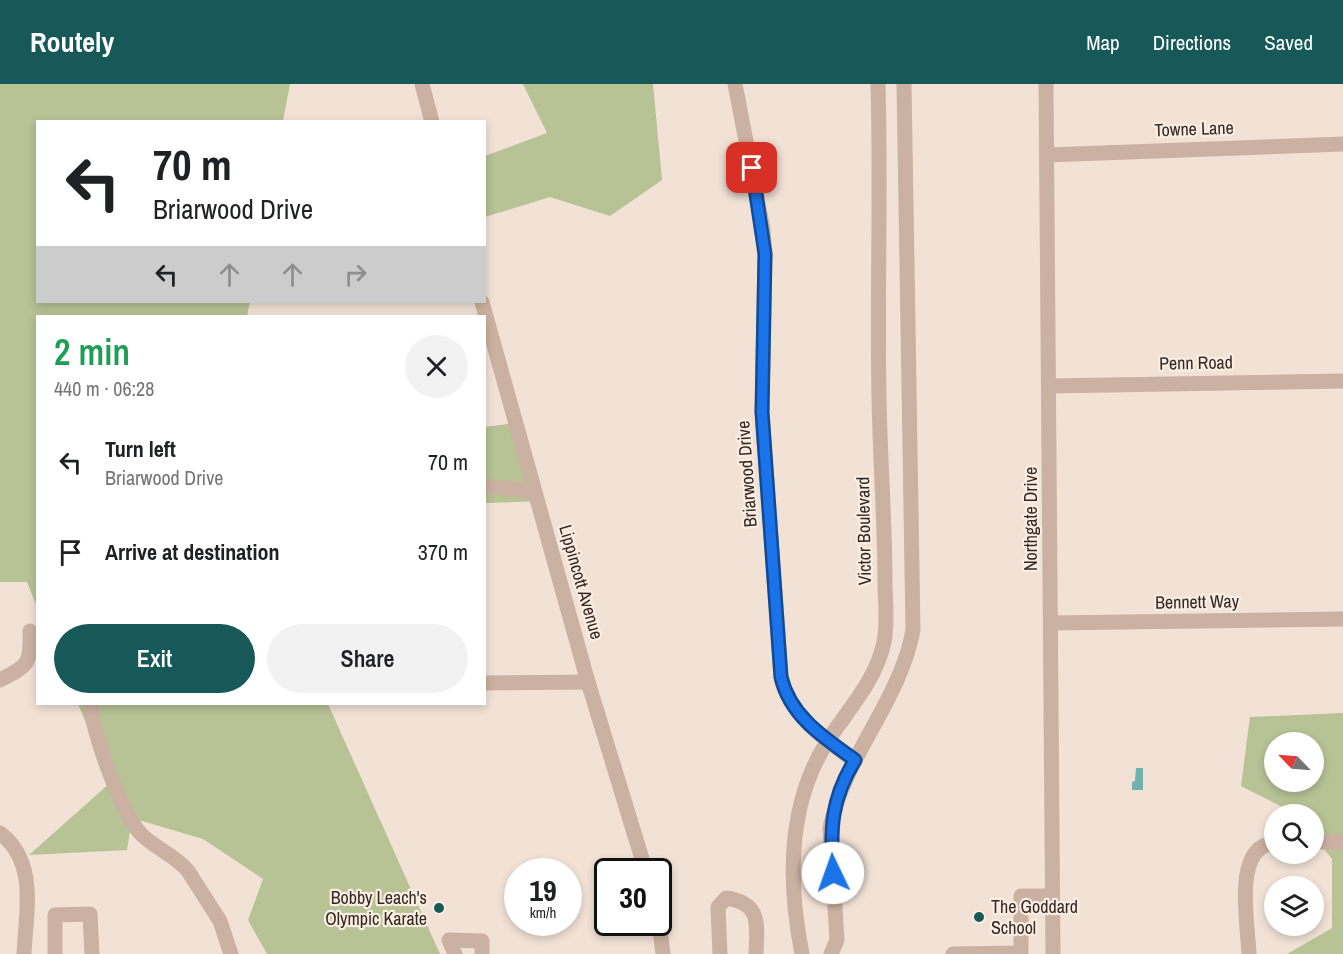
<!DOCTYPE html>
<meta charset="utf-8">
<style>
:root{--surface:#fff;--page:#f2f2f2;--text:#202124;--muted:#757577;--accent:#175958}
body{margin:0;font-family:"Archivo Narrow",sans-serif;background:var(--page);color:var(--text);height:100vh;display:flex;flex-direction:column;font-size:22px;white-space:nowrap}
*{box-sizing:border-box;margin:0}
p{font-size:20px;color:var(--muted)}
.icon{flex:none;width:33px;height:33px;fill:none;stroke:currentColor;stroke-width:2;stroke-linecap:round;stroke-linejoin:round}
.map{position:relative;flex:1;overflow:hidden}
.side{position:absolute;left:36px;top:231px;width:450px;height:390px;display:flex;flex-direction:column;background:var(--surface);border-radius:0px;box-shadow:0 3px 9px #0003}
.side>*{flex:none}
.guide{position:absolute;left:36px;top:36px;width:450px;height:183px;border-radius:0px;box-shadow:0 3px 9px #0003;background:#fff;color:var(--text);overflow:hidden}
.needle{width:39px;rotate:295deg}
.controls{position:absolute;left:1264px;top:648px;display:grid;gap:12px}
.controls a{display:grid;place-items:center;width:60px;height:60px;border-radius:50%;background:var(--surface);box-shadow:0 3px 9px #0003;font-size:30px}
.speed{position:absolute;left:504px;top:774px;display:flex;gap:12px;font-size:30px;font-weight:700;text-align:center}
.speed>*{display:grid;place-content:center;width:78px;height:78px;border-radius:50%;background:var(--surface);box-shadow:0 3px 9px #0003;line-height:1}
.speed small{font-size:15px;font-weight:400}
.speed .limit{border:3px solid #111;border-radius:9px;background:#fff;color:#111}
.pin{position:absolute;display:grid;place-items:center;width:51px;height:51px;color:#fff;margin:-26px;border-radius:12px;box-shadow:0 3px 9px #0006}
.me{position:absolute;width:66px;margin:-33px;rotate:357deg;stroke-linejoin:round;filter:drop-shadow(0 0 4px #0008)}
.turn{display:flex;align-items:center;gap:21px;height:126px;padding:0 18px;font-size:27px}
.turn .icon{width:78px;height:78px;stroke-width:2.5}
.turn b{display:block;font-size:42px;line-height:51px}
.lanes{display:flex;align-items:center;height:57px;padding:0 18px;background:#0003;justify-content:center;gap:30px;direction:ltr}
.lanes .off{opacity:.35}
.round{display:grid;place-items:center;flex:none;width:63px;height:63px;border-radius:32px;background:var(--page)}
.summary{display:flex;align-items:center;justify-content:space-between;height:102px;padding:0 18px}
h1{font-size:36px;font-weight:600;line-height:45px;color:#1e9e55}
.primary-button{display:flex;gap:12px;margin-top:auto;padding:12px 18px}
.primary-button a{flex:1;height:69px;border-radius:36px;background:var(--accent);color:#fff;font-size:24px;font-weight:600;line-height:69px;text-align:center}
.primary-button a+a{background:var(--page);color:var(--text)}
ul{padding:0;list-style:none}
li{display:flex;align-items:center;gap:18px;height:90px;padding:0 18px}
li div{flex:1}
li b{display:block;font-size:22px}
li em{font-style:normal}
header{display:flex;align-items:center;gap:36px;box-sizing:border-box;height:84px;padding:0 30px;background:var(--accent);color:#fff}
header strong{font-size:28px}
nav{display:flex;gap:33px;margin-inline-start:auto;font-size:21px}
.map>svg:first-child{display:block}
.green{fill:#b7c295;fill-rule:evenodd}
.water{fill:#73b1af}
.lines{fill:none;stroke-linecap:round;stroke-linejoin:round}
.minor{stroke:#cbb1a1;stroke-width:15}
.route-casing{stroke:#114b97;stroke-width:15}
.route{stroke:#1a73e8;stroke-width:10}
.poi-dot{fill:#175958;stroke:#faede2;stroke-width:2}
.labels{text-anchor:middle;stroke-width:4.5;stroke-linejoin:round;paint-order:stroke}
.street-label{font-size:18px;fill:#352824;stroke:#faede2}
.poi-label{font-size:18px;fill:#352824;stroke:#faede2;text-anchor:end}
</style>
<header>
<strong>Routely</strong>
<nav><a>Map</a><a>Directions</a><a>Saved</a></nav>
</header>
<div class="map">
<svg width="1343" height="870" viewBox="0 0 1343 870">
<rect width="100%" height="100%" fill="#f2e2d6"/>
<g class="green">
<polygon points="0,0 290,0 283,37 38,38 38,218 250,218 247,232 38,232 37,523 27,498 0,498"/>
<polygon points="523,0 653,0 662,96 610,132 550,113 485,133 485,72 547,49"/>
<polygon points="523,338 545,417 485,419 484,343"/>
<polygon points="78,620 328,620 440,870 267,870 248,836 263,795 203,755 132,734 127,766 29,771 111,698"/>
<path d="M1343,629V870H1287L1332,844V775L1314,753V730H1296L1241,702L1250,633ZM1275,658H1314V698H1275Z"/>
</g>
<polygon class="water" points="1136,684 1143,684 1143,706 1132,706 1132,698 1135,697"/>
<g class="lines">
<g class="minor">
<polyline points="422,0 432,38"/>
<path d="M735,0L763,145L765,170L762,328L781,593C790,632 824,655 855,677"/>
<polyline points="1046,0 1053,870"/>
<polyline points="1047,71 1343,60"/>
<polyline points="482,218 588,598 646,788"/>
<polyline points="1049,302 1343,297"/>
<polyline points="484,402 535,408"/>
<polyline points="1051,539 1343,535"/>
<path d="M0,596C29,581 31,580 30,547"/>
<polyline points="484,599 588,598"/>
<path d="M91,620C92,648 121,727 140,749C154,764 175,771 188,787L220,837L231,870"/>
<path d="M0,749C38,778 26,827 24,870"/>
<polyline points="1314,758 1343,758"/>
<polyline points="658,829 663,870"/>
<polyline points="55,870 55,831 90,830 92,870"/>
<polyline points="455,870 449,856 482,857 482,870"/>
<path d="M720,870L718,823L726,814C762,819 757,841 756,870"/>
<path d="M802,870C788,799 787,718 829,655C850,623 876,596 884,558C888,539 885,517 885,499C885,437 880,375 879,313C877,209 881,104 878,0"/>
<path d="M831,870L837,856L830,744C844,672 900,618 913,546L904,0"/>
<polyline points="953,870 1021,869 1021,812 1052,812"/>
<path d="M1249,870C1248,840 1232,761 1275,759"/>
</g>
</g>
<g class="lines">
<defs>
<path id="route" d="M752,84L765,170L762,328L781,593C790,632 824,654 855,676C831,715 830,745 833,789"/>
</defs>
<use href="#route" class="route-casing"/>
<use href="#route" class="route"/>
</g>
<g class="poi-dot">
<circle cx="439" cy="824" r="6"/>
<circle cx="979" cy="833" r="6"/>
</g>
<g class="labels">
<g class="street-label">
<text transform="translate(1194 45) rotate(-2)" y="6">Towne Lane</text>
<text transform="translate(1196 279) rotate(-1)" y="6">Penn Road</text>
<text transform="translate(747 390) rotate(-94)" y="6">Briarwood Drive</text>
<text transform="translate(1031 435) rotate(-90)" y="6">Northgate Drive</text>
<text transform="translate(864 447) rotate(-91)" y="6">Victor Boulevard</text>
<text transform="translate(581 498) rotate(74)" y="6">Lippincott Avenue</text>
<text transform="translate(1197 518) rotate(-1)" y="6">Bennett Way</text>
</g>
<g class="poi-label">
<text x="427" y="820">Bobby Leach's<tspan x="427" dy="21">Olympic Karate</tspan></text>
<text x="991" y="829" text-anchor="start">The Goddard<tspan x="991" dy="21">School</tspan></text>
</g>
</g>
</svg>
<div class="controls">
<a><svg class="needle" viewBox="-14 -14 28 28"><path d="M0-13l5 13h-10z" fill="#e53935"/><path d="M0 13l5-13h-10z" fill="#757577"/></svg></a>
<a><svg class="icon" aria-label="search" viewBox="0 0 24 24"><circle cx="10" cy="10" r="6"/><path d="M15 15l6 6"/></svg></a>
<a><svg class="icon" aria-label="layers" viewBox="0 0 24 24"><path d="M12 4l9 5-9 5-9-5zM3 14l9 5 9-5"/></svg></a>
</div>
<div class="speed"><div>19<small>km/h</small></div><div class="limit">30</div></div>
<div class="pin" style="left:752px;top:84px;background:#d93025"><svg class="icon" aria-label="arrive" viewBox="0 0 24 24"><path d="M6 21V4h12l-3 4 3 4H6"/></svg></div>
<svg class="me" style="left:833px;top:789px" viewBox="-20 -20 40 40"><circle r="19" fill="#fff"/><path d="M0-13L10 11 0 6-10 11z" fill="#1a73e8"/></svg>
<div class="guide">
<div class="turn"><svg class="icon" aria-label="left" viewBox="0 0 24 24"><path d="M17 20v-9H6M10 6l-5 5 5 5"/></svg><div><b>70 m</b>Briarwood Drive</div></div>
<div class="lanes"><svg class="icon" aria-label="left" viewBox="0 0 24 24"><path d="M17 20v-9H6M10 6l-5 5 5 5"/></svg><svg class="icon off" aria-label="ahead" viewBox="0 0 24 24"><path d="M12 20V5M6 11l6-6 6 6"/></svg><svg class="icon off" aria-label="ahead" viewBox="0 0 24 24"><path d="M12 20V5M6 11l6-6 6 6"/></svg><svg class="icon off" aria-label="right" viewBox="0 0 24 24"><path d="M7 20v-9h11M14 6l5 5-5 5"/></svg></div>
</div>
<section class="side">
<div class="summary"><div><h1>2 min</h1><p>440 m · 06:28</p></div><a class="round"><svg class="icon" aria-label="close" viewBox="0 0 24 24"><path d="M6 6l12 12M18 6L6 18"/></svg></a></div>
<ul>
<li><svg class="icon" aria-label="left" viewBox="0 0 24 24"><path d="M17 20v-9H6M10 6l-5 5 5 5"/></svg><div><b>Turn left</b><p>Briarwood Drive</p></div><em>70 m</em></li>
<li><svg class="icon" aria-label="arrive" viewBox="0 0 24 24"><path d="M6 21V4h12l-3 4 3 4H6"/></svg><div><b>Arrive at destination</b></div><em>370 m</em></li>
</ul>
<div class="primary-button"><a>Exit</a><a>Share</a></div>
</section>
</div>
